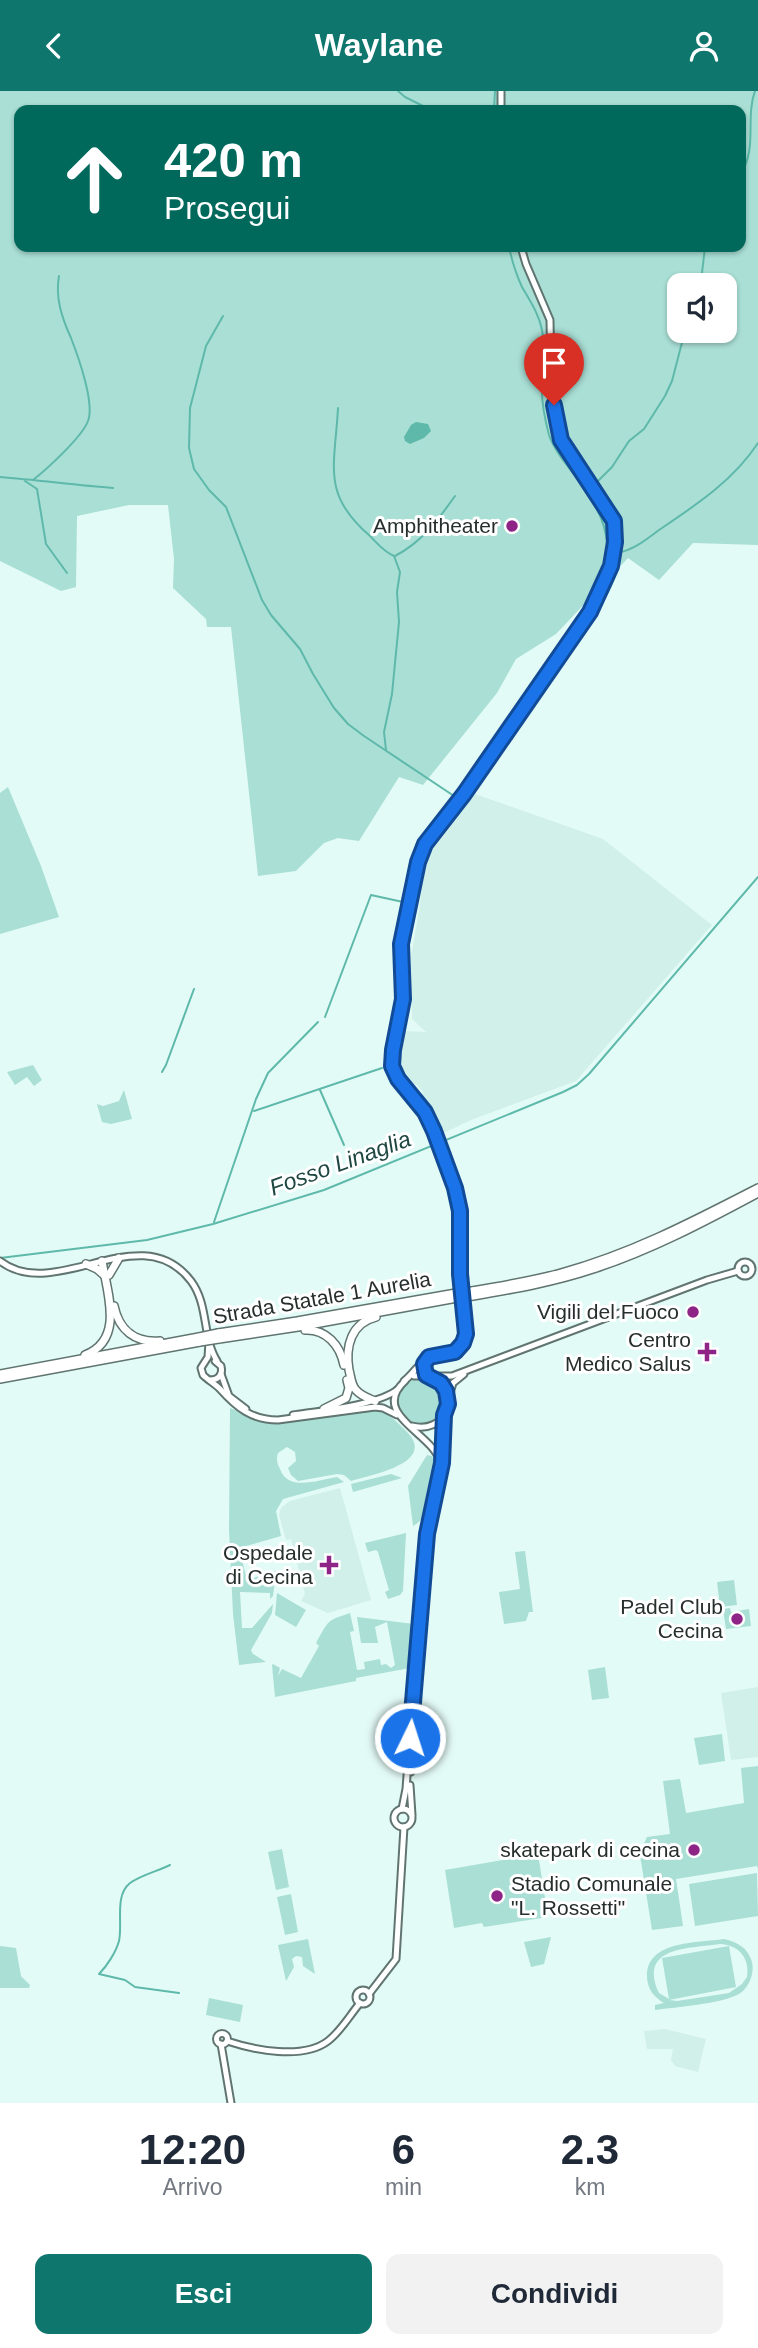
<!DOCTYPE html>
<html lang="it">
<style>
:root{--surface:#fff;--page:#f2f2f3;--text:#1f2937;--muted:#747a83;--accent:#0f766e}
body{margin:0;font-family:Arial,sans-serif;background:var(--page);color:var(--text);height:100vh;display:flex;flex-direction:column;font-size:26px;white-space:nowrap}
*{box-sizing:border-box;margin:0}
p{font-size:23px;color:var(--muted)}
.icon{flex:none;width:38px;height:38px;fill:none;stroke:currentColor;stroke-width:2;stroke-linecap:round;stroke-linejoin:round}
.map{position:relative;height:2012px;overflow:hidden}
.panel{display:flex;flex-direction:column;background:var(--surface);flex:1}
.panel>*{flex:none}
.hud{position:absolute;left:14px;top:14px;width:732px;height:147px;border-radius:14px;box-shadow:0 2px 5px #0004;background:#00695c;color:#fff;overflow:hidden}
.tools{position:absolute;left:667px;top:182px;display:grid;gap:14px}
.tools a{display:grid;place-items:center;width:70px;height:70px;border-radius:14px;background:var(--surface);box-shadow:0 2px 5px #0004;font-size:35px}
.pin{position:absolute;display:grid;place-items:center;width:60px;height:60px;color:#fff;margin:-72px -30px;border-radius:50% 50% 50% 0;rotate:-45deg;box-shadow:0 0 7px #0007}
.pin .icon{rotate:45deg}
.me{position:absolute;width:77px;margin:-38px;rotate:4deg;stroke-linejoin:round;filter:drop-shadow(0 0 5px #0008)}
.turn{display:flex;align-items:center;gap:24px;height:147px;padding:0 35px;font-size:32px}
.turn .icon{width:91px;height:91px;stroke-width:2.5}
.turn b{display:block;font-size:49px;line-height:60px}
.eta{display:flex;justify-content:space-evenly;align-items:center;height:119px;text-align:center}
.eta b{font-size:42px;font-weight:700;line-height:49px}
.button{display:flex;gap:14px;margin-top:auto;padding:14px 35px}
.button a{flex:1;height:80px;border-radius:14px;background:var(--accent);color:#fff;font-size:28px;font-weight:700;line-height:80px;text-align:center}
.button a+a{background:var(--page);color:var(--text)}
header{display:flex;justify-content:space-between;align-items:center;height:91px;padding:0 35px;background:var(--accent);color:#fff;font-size:32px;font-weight:700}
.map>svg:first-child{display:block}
.built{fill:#d0f0e9}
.green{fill:#a9dfd5;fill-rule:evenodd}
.water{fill:#5eb9aa}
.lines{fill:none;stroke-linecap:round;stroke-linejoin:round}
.stream{stroke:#5eb9aa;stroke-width:2}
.secondary-casing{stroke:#607470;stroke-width:9}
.highway-casing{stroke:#607470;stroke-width:10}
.secondary{stroke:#fff;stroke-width:5}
.highway{stroke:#fff;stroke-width:7}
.highway-bridge-casing{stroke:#607470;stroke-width:10;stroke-linecap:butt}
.highway-bridge{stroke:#fff;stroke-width:7}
.route-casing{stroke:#114b97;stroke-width:18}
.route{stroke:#1a73e8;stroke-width:12}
.poi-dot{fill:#8f2487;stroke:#fff;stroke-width:2.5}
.labels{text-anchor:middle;stroke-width:6;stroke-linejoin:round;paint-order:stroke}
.poi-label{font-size:21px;fill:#262f2d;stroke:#fff;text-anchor:end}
.street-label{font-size:21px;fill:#262f2d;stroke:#fff}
.water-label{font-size:23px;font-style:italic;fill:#1e4741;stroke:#fff}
</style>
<header><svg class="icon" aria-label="back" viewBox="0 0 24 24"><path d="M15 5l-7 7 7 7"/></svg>Waylane<svg class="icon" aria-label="person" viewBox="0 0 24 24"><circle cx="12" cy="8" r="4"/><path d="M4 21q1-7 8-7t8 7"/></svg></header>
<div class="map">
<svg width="758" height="2012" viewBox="0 0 758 2012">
<rect width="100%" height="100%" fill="#e3fbf6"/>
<g class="built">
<polygon points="475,703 603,748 712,834 576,990 471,1029 439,1044 431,1019 422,1006 423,1001 417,994 411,992 402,980 400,965 404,940 426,941 412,928 411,865 420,814 424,766 431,754"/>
<polygon points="340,1397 371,1509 328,1522 301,1510 305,1503 291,1448 286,1449 279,1424 281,1417 290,1410"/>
<polygon points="758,1596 758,1666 731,1669 721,1602"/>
<polygon points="665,1938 706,1948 698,1981 675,1975 671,1969 673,1958 647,1958 644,1940"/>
</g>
<g class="green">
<path d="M0,0H758V454L693,452L659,489L628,467L556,543L516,568L497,602L423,694L399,686L359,750L338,747L324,752L296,780L258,785L231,536H207L206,528L173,497L174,468L168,414H129L77,425L76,496L61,500L0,470ZM19,19H740V156H19ZM679,194H724V240H679Z"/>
<polygon points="8,696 41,775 59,826 0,843 0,702"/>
<polygon points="33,974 42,989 34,995 27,986 15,994 7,981"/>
<polygon points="124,999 132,1028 111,1033 102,1031 97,1013 103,1015 119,1010"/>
<circle cx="422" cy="1310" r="24"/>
<path d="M230,1317L260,1329L271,1332L375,1318C388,1321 396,1330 406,1340C439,1372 370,1384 351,1390L344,1384L337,1383L298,1390L291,1384L288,1377L296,1370L295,1361L287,1356L278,1362C276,1368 277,1372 280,1378C288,1401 318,1389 337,1386L344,1391L283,1408L276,1420L281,1445L239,1457L247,1489L276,1480L273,1505L270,1508V1502L240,1501L242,1537H252L273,1513L272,1522L251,1559L253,1563L266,1571L239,1574L233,1523L229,1439Z"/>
<path d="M427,1364L432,1365L435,1373C433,1393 432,1426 413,1435L408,1395Z"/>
<polygon points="391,1383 402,1387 353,1401 351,1393"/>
<polygon points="406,1442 403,1500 400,1504 388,1508 385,1501 389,1499 378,1461 376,1459 368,1461 365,1452"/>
<polygon points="525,1460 533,1521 529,1521 526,1530 504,1533 499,1501 520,1498 515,1461"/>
<polygon points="734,1489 737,1514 720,1516 717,1491"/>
<polygon points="277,1502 306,1519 296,1536 275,1524"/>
<polygon points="730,1517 731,1521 749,1518 751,1535 726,1538 723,1518"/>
<path d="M350,1522L354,1540L350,1541L357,1579L365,1578L364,1571L380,1568L381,1574L386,1573L391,1577L395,1574L387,1531L375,1536L378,1552H361L357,1526L414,1533L410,1577L356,1587V1590L275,1606L272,1574L273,1573L280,1577L278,1585L282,1578L301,1587L319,1555L316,1552C329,1529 326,1530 350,1522Z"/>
<polygon points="605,1576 609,1607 592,1609 588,1579"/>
<polygon points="722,1643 725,1670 699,1674 694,1647"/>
<polygon points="758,1675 758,1778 757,1775 676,1788 683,1835 652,1839 639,1758 642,1757 647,1746 670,1743 663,1690 680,1688 686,1722 744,1712 741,1677"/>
<polygon points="282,1758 289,1796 276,1799 268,1761"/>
<polygon points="538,1763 548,1826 484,1836 482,1832 454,1837 445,1779"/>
<polygon points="757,1782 758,1825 695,1835 689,1793"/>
<polygon points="291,1803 298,1841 285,1844 277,1806"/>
<polygon points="551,1846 544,1873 531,1876 524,1851"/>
<polygon points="308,1848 315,1883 303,1875 302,1866 296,1865 292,1868 294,1876 286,1890 278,1854"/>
<path d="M724,1848C738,1851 748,1857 752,1871C755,1883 748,1899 737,1904C719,1913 677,1916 655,1919V1914L664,1912C654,1906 647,1898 647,1885C647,1849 699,1852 724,1848ZM720,1853C739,1854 750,1867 747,1886L742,1893L729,1902L677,1910L669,1909L736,1896L729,1855L662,1867L669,1908L659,1902C638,1855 688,1858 720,1853Z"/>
<polygon points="0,1855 16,1857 21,1885 30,1894 29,1897 0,1897"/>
<polygon points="209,1907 243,1914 240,1931 206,1924"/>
</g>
<polygon class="water" points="416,331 428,333 431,340 424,347 410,353 405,350 404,346 411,334"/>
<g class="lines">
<g class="stream">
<polyline points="398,0 405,6 431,19"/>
<polyline points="494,19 495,0"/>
<path d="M740,83C758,59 745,27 755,0"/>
<polyline points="696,194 702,182 705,156"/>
<polyline points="223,225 206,255 190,317 189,357 194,378 209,399 226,416 262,509 271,524 300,558 313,583 334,617 348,633 364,645 454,705"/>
<path d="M338,317C335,375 321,403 370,445C378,453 383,460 394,465L400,481L397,501L399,531L392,603L384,641L386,659"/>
<path d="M0,386C38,389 75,394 113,397"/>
<path d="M33,389C47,378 82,346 88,330C95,312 78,265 71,247C62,227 55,207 59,185"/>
<polyline points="25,390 37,398 46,453 67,482"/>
<path d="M621,461C635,458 648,447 659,439C696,414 733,390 758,352"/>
<path d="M395,465C422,451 438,429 455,405"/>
<path d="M569,558L570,559C597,519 635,476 616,425C612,413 603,403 595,393L612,376L629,350L644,338L665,305L672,290L685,240"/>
<path d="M325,926L371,804L403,811L417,752L455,706L584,520C615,467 616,438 578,389C568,375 555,361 549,344C545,329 541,308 542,292C544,274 546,257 542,239C539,223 530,210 522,196C516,183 512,170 509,156"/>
<polyline points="162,981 166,974 194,898"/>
<polyline points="320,999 344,1054"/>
<polyline points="254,1020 382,977"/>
<polyline points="214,1131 256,1008 268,982 318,931"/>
<polyline points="0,1167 147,1149 213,1133 324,1099 563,1001 577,994 589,983 758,786"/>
<path d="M170,1774C158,1780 141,1784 130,1792C114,1805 123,1832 119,1850C116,1861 107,1875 99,1883L125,1889L135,1896L179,1902"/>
</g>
<defs>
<g id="secondary">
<polyline points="501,19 501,0"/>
<path d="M0,1170C55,1213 141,1124 191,1190C209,1214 202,1246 217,1270"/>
<circle cx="745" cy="1178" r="7"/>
<path d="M209,1251L208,1266L201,1277L203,1284C208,1289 215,1293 220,1298C237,1317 252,1329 278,1329L375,1316L383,1317L397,1324"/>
<polyline points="221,1283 229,1305 246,1318"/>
<polyline points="414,1285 452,1285 707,1189 738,1180"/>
<path d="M210,1289C219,1289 223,1283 221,1275L215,1270"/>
<path d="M404,1290C412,1284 417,1275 425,1269C441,1257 459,1273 466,1243L460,1183V1137L457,1105L427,1025L396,984L392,975L393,959L403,908L401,859L403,843L418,771L425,753L469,696L590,521L609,484L616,451L615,436L610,423L567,358L559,341L551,286L550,229L526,173L521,156"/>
<polyline points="448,1309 453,1292 464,1283"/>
<path d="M293,1324C319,1320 380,1314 398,1298"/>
<path d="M412,1335C445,1343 460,1307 434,1287"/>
<polyline points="442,1370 444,1324"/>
<polyline points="409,1653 412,1660 411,1681"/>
<polyline points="410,1694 412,1724"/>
<path d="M402,1718L406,1698L423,1472L440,1371C434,1343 369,1323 405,1290"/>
<circle cx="403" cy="1727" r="9"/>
<circle cx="363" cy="1906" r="7"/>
<polyline points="369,1903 396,1868 404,1736"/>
<circle cx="222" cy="1948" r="5.5"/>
<path d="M227,1950C254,1959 303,1969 328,1950C341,1940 350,1924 360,1912"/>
<polyline points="221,1953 231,2012"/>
</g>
<g id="highway">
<polyline points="86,1173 97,1178 104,1184"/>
<polyline points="109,1184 119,1167"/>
<path d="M472,1200C502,1195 532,1190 561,1182C631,1163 694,1130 758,1097"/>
<path d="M473,1205C514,1198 554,1191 593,1178C651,1159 704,1131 758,1102"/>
<path d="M114,1215C119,1239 135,1252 160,1250"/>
<path d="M305,1239C326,1238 340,1254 344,1274"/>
<polyline points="218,1242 297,1230 456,1202"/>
<polyline points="219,1248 298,1236 457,1207"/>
<path d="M85,1264C125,1249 107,1201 102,1170"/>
<polyline points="0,1283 199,1246"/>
<polyline points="0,1288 200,1251"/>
<path d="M375,1310C368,1307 361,1305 356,1299C351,1294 351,1286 349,1279C345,1256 351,1232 376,1226"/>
<polyline points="324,1318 346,1307 349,1297 347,1289"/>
</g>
</defs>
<use href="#secondary" class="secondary-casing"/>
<use href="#highway" class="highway-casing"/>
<use href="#secondary" class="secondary"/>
<use href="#highway" class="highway"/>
<defs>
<g id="highway-bridge">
<polyline points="456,1202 472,1200"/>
<polyline points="457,1207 473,1205"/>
<polyline points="199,1246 218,1242"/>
<polyline points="200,1251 219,1248"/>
</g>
</defs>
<use href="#highway-bridge" class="highway-bridge-casing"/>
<use href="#highway-bridge" class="highway-bridge"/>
</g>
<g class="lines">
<defs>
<polyline id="route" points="410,1647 427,1443 442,1372 444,1324 448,1313 446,1300 441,1292 426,1284 424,1273 429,1266 455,1261 463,1252 466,1243 460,1183 460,1120 455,1097 434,1040 425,1021 398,988 392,975 393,959 403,908 401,853 418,771 425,753 464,703 590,521 611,475 615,451 614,430 561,349 554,314"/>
</defs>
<use href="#route" class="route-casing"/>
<use href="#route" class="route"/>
</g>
<g class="poi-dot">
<circle cx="512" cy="435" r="7"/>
<circle cx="693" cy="1221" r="7"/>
<path d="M703.5 1250.5h7v7h7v7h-7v7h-7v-7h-7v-7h7z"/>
<path d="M325.5 1463.5h7v7h7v7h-7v7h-7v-7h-7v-7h7z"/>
<circle cx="737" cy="1528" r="7"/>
<circle cx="694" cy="1759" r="7"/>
<circle cx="497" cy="1805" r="7"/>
</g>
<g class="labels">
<g class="poi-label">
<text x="498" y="442">Amphitheater</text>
<text x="679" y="1228">Vigili del Fuoco</text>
<text x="691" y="1256">Centro<tspan x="691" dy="24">Medico Salus</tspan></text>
<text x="313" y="1469">Ospedale<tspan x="313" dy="24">di Cecina</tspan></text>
<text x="723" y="1523">Padel Club<tspan x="723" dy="24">Cecina</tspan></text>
<text x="680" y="1766">skatepark di cecina</text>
<text x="511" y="1800" text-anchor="start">Stadio Comunale<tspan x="511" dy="24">"L. Rossetti"</tspan></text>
</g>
<g class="street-label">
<text transform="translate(322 1207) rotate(-10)" y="7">Strada Statale 1 Aurelia</text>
</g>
<g class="water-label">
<text transform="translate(340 1072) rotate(-20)" y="8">Fosso Linaglia</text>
</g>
</g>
</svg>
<div class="tools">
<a><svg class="icon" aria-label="sound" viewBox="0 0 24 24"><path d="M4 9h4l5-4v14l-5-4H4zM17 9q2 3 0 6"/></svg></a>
</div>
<div class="pin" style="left:554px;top:314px;background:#d93025"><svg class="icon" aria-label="arrive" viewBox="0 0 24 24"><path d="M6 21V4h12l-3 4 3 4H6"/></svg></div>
<svg class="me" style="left:410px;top:1647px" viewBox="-20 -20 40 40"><circle r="17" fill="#1a73e8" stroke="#fff" stroke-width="3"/><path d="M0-11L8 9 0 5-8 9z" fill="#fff"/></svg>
<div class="hud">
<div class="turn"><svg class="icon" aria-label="ahead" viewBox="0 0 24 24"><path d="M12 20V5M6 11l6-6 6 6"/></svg><div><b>420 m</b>Prosegui</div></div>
</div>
</div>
<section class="panel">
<div class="eta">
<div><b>12:20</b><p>Arrivo</p></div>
<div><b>6</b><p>min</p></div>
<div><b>2.3</b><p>km</p></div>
</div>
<div class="button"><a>Esci</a><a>Condividi</a></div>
</section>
